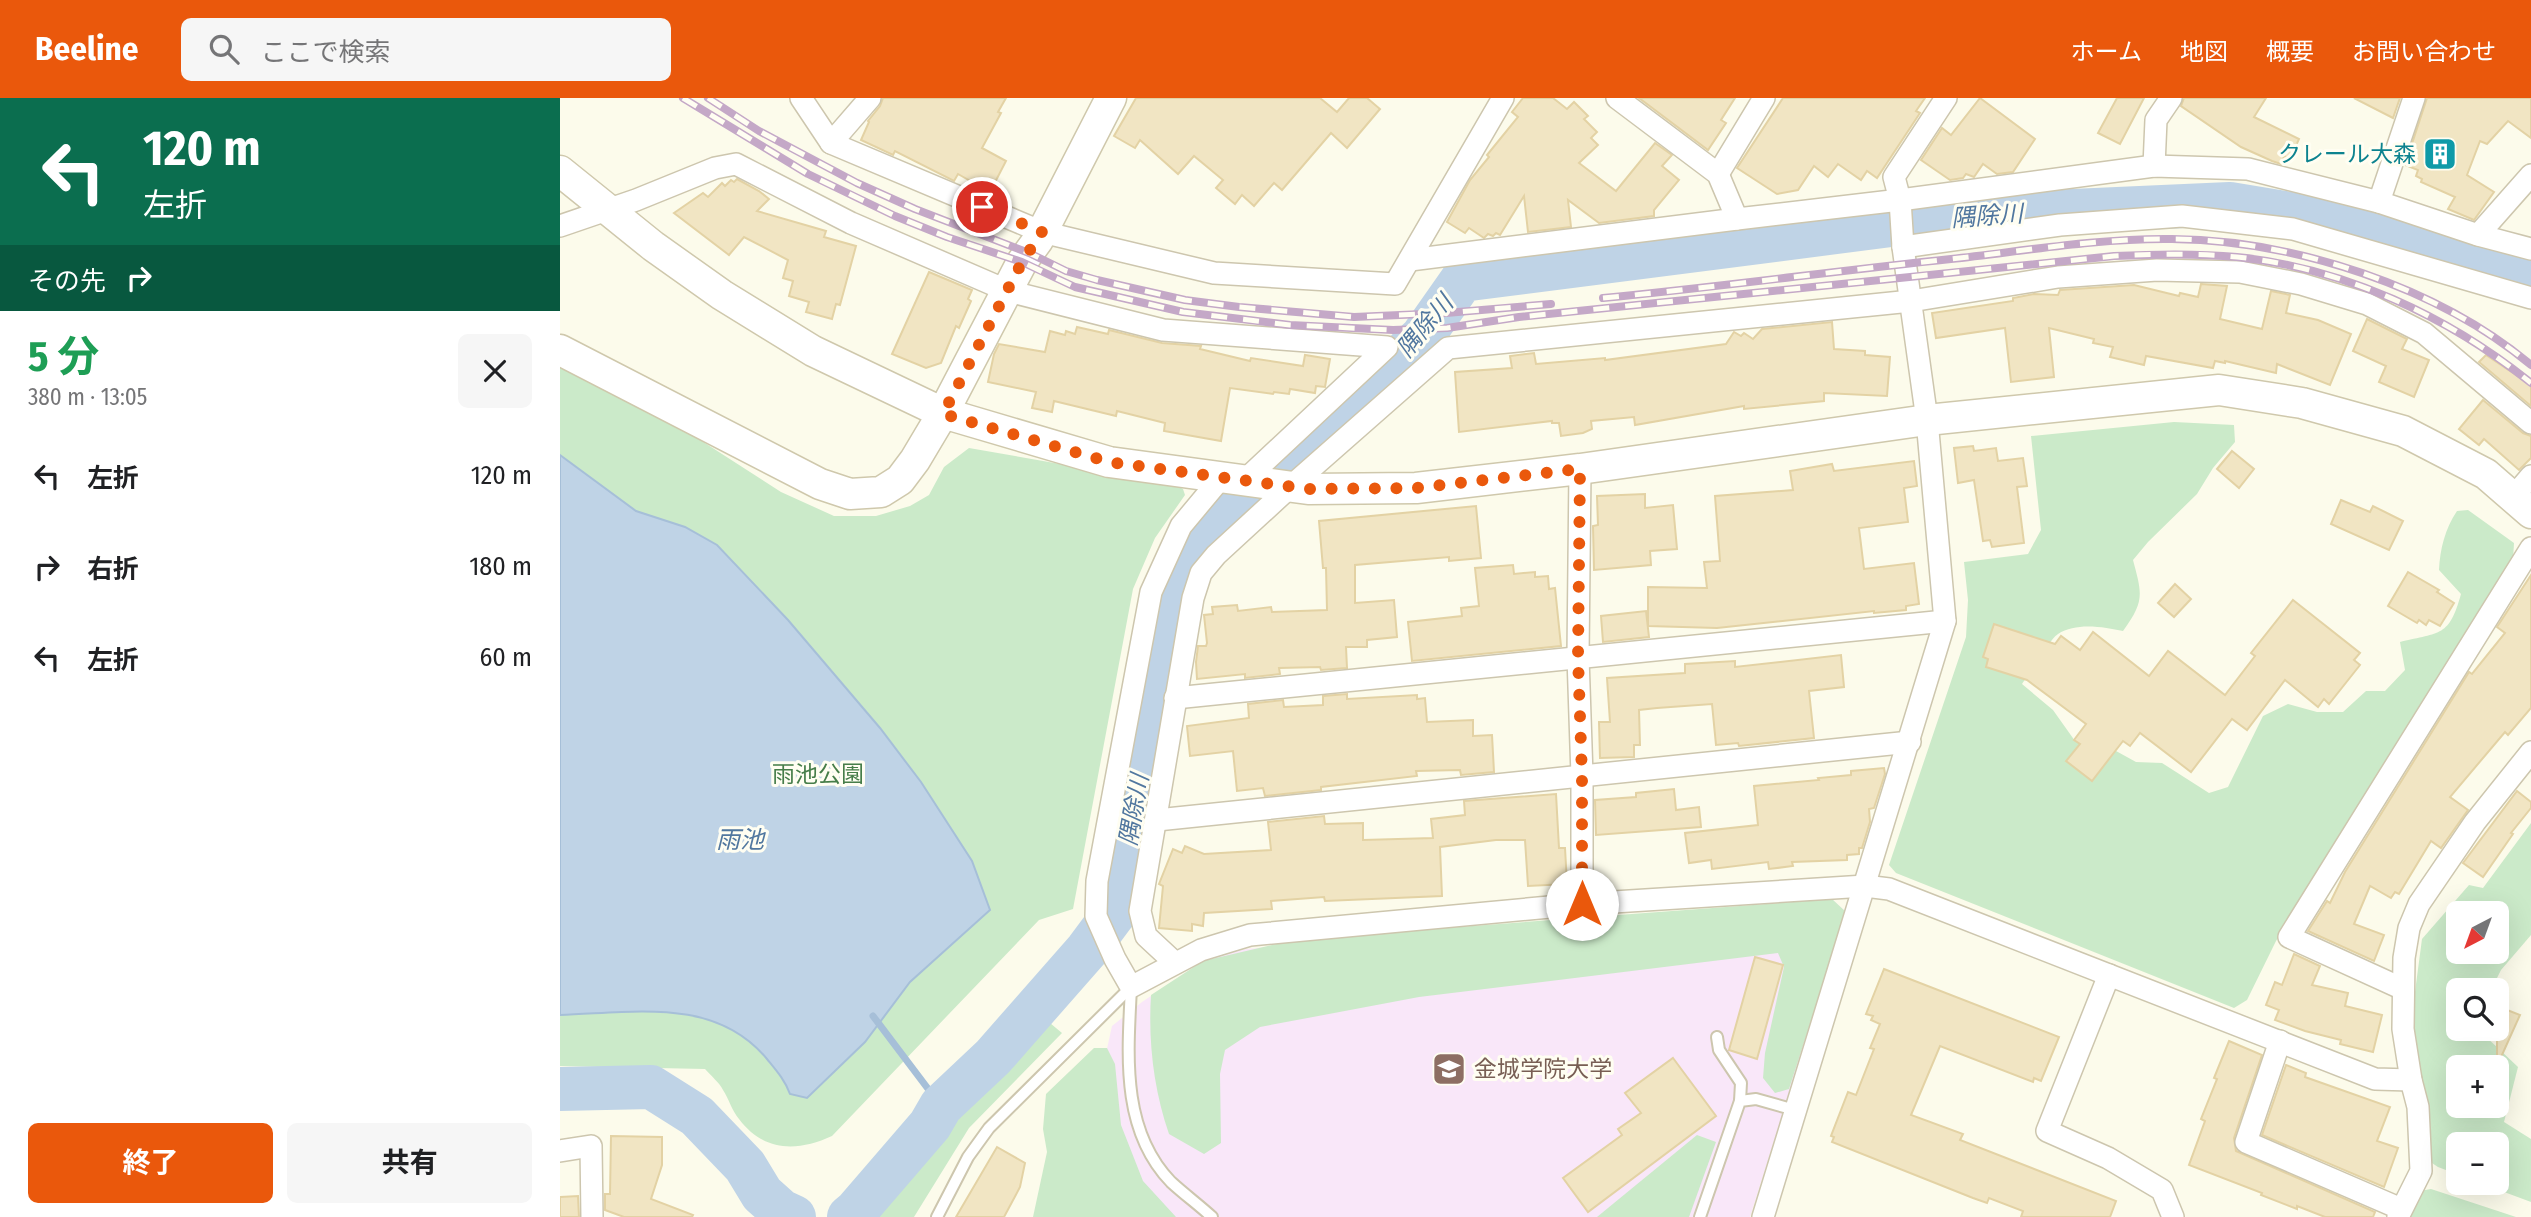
<!DOCTYPE html>
<html lang="ja">
<meta charset="utf-8">
<style>
:root{--surface:#fff;--page:#f6f6f6;--text:#202124;--muted:#757577;--accent:#ea580c}
body{margin:0;font-family:"Fira Sans Condensed","Noto Sans JP",sans-serif;background:var(--page);color:var(--text);height:100vh;display:flex;flex-direction:column;font-size:26px;white-space:nowrap}
*{box-sizing:border-box;margin:0}
p{font-size:23px;color:var(--muted)}
.icon{flex:none;width:38px;height:38px;fill:none;stroke:currentColor;stroke-width:2;stroke-linecap:round;stroke-linejoin:round}
.map{position:relative;flex:1;overflow:hidden}
.panel{display:flex;flex-direction:column;background:var(--surface);width:560px}
.panel>*{flex:none}
.banner{background:#0b6e4f;color:#fff;overflow:hidden}
.needle{width:46px;rotate:221deg}
.fabs{position:absolute;left:1886px;top:803px;display:grid;gap:14px}
.fabs a{display:grid;place-items:center;width:63px;height:63px;border-radius:10px;background:var(--surface);box-shadow:0 7px 28px #0002;font-size:35px}
.pin{position:absolute;display:grid;place-items:center;width:60px;height:60px;color:#fff;margin:-30px;border:4px solid #fff;border-radius:50%;box-shadow:0 2px 7px #0007}
.me{position:absolute;width:77px;margin:-38px;rotate:0deg;stroke-linejoin:round;filter:drop-shadow(0 0 5px #0008)}
.turn{display:flex;align-items:center;gap:24px;height:147px;padding:0 28px;font-size:32px}
.turn .icon{width:91px;height:91px;stroke-width:2.5}
.turn b{display:block;font-size:49px;line-height:60px}
.then{display:flex;align-items:center;height:66px;padding:0 28px;background:#0003;gap:14px;font-size:26px}
.round{display:grid;place-items:center;flex:none;width:74px;height:74px;border-radius:10px;background:var(--page)}
.headline{display:flex;align-items:center;justify-content:space-between;height:119px;padding:0 28px}
h1{font-size:42px;font-weight:700;line-height:52px;color:#1e9e55}
.cta{display:flex;gap:14px;margin-top:auto;padding:14px 28px}
.cta a{flex:1;height:80px;border-radius:10px;background:var(--accent);color:#fff;font-size:28px;font-weight:700;line-height:80px;text-align:center}
.cta a+a{background:var(--page);color:var(--text)}
ul{padding:0;list-style:none}
li{display:flex;align-items:center;gap:21px;height:91px;padding:0 28px}
li div{flex:1}
li b{display:block;font-size:26px}
li em{font-style:normal}
header{display:flex;align-items:center;gap:42px;box-sizing:border-box;height:98px;padding:0 35px;background:var(--accent);color:#fff}
header strong{font-size:33px}
nav{display:flex;gap:38px;margin-inline-start:auto;font-size:24px}
.search{width:490px;height:63px;background:var(--page);display:flex;align-items:center;gap:18px;box-sizing:border-box;padding:0 24px;border-radius:10px;color:var(--muted);font-size:26px}
main{display:flex;flex:1;min-height:0}
.map>svg:first-child{display:block}
.education{fill:#f9e7f9}
.green{fill:#cbeac9;fill-rule:evenodd}
.water{fill:#bfd3e6;stroke:#a6bfd8;stroke-width:2}
.lines{fill:none;stroke-linecap:round;stroke-linejoin:round}
.stream{stroke:#a6bfd8;stroke-width:7}
.river{stroke:#bfd3e6;stroke-width:44}
.building{fill:#f1e5c3;stroke:#e3d2a4;stroke-width:2}
.lane-casing{stroke:#cdc6ae;stroke-width:14}
.street-casing{stroke:#cdc6ae;stroke-width:24}
.secondary-casing{stroke:#cfc8ac;stroke-width:33}
.lane{stroke:#fff;stroke-width:10}
.street{stroke:#fff;stroke-width:21}
.secondary{stroke:#fff;stroke-width:30}
.rail-casing{stroke:#c4a8c7;stroke-width:8}
.rail{stroke:#fffef2;stroke-width:5;stroke-dasharray:16;stroke-linecap:butt}
.route{stroke:#ea580c;stroke-width:12;stroke-dasharray:0 21.6}
.labels{text-anchor:middle;stroke-width:6;stroke-linejoin:round;paint-order:stroke}
.culture-label{font-size:23px;fill:#0d838f;stroke:#fffef2;text-anchor:end}
.park-label{font-size:23px;fill:#467d49;stroke:#fffef2}
.education-label{font-size:23px;fill:#785e54;stroke:#fffef2;text-anchor:start}
.water-label{font-size:24px;font-style:italic;fill:#51779f;stroke:#fffef2}
</style>
<header>
<strong>Beeline</strong>
<div class="search"><svg class="icon" aria-label="search" viewBox="0 0 24 24"><circle cx="10" cy="10" r="6"/><path d="M15 15l6 6"/></svg>ここで検索</div>
<nav><a>ホーム</a><a>地図</a><a>概要</a><a>お問い合わせ</a></nav>
</header>
<main>
<section class="panel">
<div class="banner">
<div class="turn"><svg class="icon" aria-label="left" viewBox="0 0 24 24"><path d="M17 20v-9H6M10 6l-5 5 5 5"/></svg><div><b>120 m</b>左折</div></div>
<div class="then">その先<svg class="icon" aria-label="right" viewBox="0 0 24 24"><path d="M7 20v-9h11M14 6l5 5-5 5"/></svg></div>
</div>
<div class="headline"><div><h1>5 分</h1><p>380 m · 13:05</p></div><a class="round"><svg class="icon" aria-label="close" viewBox="0 0 24 24"><path d="M6 6l12 12M18 6L6 18"/></svg></a></div>
<ul>
<li><svg class="icon" aria-label="left" viewBox="0 0 24 24"><path d="M17 20v-9H6M10 6l-5 5 5 5"/></svg><div><b>左折</b></div><em>120 m</em></li>
<li><svg class="icon" aria-label="right" viewBox="0 0 24 24"><path d="M7 20v-9h11M14 6l5 5-5 5"/></svg><div><b>右折</b></div><em>180 m</em></li>
<li><svg class="icon" aria-label="left" viewBox="0 0 24 24"><path d="M17 20v-9H6M10 6l-5 5 5 5"/></svg><div><b>左折</b></div><em>60 m</em></li>
</ul>
<div class="cta"><a>終了</a><a>共有</a></div>
</section>
<div class="map">
<svg width="1971" height="1119" viewBox="0 0 1971 1119">
<rect width="100%" height="100%" fill="#fcfbeb"/>
<polygon class="education" points="1272,801 1286,814 1190,1119 510,1119 552,928 582,904 643,863 686,851"/>
<g class="green">
<path d="M0,262L106,320L221,394L274,418H316L350,408L369,397L384,369L409,350L614,386L623,391L625,397L595,440L573,491L513,811L479,822L272,1038C237,1054 204,1054 179,1021C172,1013 169,1001 163,992C159,984 151,978 145,971L0,968Z"/>
<path d="M1614,324L1674,327L1675,344L1653,370L1637,396L1588,444L1573,462C1582,496 1585,503 1563,533C1544,529 1516,524 1498,536C1489,542 1470,575 1462,586L1493,612L1515,643L1529,651L1547,648L1576,664L1602,665L1649,695L1668,689L1703,618L1728,606L1757,614H1783L1806,593H1825L1845,572L1840,544C1881,534 1889,539 1901,496L1879,472C1880,451 1885,431 1897,413L1908,412L1954,445L1953,462L1716,843L1687,902L1674,910L1336,775L1329,767L1406,539L1408,502L1404,464L1468,456L1481,432L1471,338Z"/>
<path d="M1971,725V837L1941,872L1931,892H1899V931H1923V936L1958,969L1944,1024L1971,1041V1104L1920,1085H1937V1046H1899V1077L1878,1069L1863,1059L1851,924L1862,841L1909,787L1923,790ZM1899,816H1937V854H1899ZM1899,970H1937V1008H1899Z"/>
<path d="M1272,801L1286,814L1229,991L1215,995L1203,980L1205,955L1224,869L1218,855L859,899L700,929L665,952L660,976L661,1045L644,1056L609,1036C594,992 588,945 591,897L643,863L738,841Z"/>
<polygon points="484,920 502,935 409,1030 354,1119 308,1119 351,1069 388,1009"/>
<polygon points="534,950 547,950 555,966 561,1027 583,1083 616,1119 473,1119 487,1054 483,1031 486,996"/>
<polygon points="1137,1037 1156,1044 1129,1119 1037,1119"/>
<polygon points="1871,1091 1956,1119 1845,1119 1854,1094"/>
</g>
<path class="water" d="M0,357L76,413L125,429L157,447L228,522L320,630L361,684L412,763L430,812L350,884L305,944L247,1000L230,996C225,982 216,972 207,961C155,898 72,915 0,917Z"/>
<g class="lines">
<g class="stream">
<polyline points="313,918 381,1008"/>
<polyline points="293,1119 295,1114"/>
</g>
<g class="river">
<polyline points="0,991 91,989 137,1018 185,1068 202,1096 221,1113 234,1119"/>
<polyline points="289,1119 295,1114 370,1027 381,1008 433,959 527,852 556,813 565,780 592,631 606,538 632,466 666,420 862,239 902,182 1401,118 1670,106 1847,135 1971,168"/>
</g>
</g>
<g class="building">
<polygon points="323,0 446,0 438,14 441,15 422,50 446,63 430,94 398,76 394,83 335,53 333,57 301,42 309,24 308,23 320,8"/>
<polygon points="576,0 760,0 777,14 789,0 807,0 820,11 787,50 771,35 722,92 714,85 694,108 682,97 675,106 656,90 663,82 634,58 618,76 580,42 575,50 554,38"/>
<polygon points="963,0 993,0 1007,11 1014,4 1028,18 1024,21 1037,34 1031,40 1038,47 1019,65 1056,93 1095,45 1112,57 1102,68 1119,82 1094,112 1094,118 1039,125 1008,102 1011,129 968,134 964,98 940,137 936,135 933,138 928,136 924,140 909,130 905,135 887,124 910,82 929,59 927,57 958,19 952,14"/>
<polygon points="1079,0 1175,0 1161,22 1166,25 1148,52"/>
<polygon points="1223,0 1365,0 1356,13 1360,15 1317,80 1307,73 1301,82 1278,66 1268,79 1254,68 1238,92 1217,96 1177,70"/>
<polygon points="1420,0 1475,41 1453,74 1437,76 1423,66 1414,79 1406,76 1403,80 1390,82 1361,62 1382,30 1391,37"/>
<polygon points="1557,0 1584,0 1560,46 1538,35"/>
<polygon points="1624,0 1706,0 1694,19 1739,41 1730,61 1724,58 1721,66 1712,63 1681,49 1621,8"/>
<polygon points="1794,0 1840,0 1833,20"/>
<polygon points="1867,0 1971,0 1971,40 1948,23 1927,46 1920,43 1907,77 1934,94 1914,122 1888,111 1895,99 1861,84 1862,81 1856,78 1858,72 1845,67"/>
<polygon points="177,81 199,93 209,101 197,113 266,133 264,139 296,148 280,207 276,206 272,221 246,214 249,204 229,198 233,183 223,180 228,162 184,139 169,157 114,115 143,95 148,99 162,85 165,88 171,82 174,84"/>
<polygon points="369,174 412,192 408,201 411,203 399,230 396,228 381,265 366,270 332,256"/>
<polygon points="1641,186 1667,188 1660,221 1702,231 1711,193 1730,197 1726,215 1758,222 1791,236 1770,287 1717,266 1716,275 1665,263 1665,265 1655,263 1653,270 1586,258 1584,267 1550,259 1553,249 1533,245 1534,241 1489,230 1494,279 1451,284 1445,230 1376,240 1372,215 1453,203 1453,200 1474,196 1498,197 1500,192 1574,187 1619,198 1620,195 1638,199"/>
<polygon points="1807,221 1847,241 1842,251 1869,262 1854,299 1819,284 1826,268 1793,253"/>
<polygon points="1272,224 1274,251 1305,253 1305,257 1330,259 1327,298 1264,295 1264,303 1184,311 1184,308 1075,327 1074,319 1031,323 1032,331 1023,335 1001,338 999,325 992,325 992,323 899,334 895,274 952,270 950,258 974,255 976,266 1045,260 1045,262 1166,246 1174,234 1181,238 1184,235 1193,241 1202,231"/>
<polygon points="517,229 548,236 549,232 602,245 641,248 640,251 690,263 691,260 743,268 745,257 770,261 765,289 756,288 755,295 730,291 729,296 714,294 713,296 670,290 661,343 604,333 605,325 557,313 556,318 494,303 492,314 472,310 476,294 428,284 434,256 439,246 485,254 490,233 505,237 506,233 515,236"/>
<polygon points="1926,257 1971,287 1971,308 1919,264"/>
<polygon points="1923,302 1963,335 1971,338 1971,360 1959,372 1924,341 1919,347 1899,331"/>
<polygon points="1413,348 1414,353 1436,350 1438,363 1463,360 1467,388 1457,389 1464,445 1432,449 1430,442 1423,443 1414,382 1398,385 1394,350"/>
<polygon points="1672,353 1694,371 1679,390 1657,371"/>
<polygon points="1354,363 1357,388 1344,390 1348,424 1299,430 1304,471 1354,465 1359,506 1346,508 1346,512 1314,515 1314,513 1157,530 1088,528 1088,489 1147,490 1144,464 1160,463 1155,398 1233,392 1230,373 1272,366 1274,373"/>
<polygon points="1085,396 1085,410 1113,407 1117,451 1090,453 1091,467 1034,472 1033,428 1038,427 1037,398"/>
<polygon points="1781,402 1810,414 1813,408 1843,423 1829,452 1771,426"/>
<polygon points="916,408 921,460 889,463 889,459 795,467 795,505 834,502 837,539 807,542 807,549 786,549 787,570 761,572 760,569 719,570 720,576 685,580 685,576 637,581 636,564 638,548 646,548 647,545 644,517 653,516 652,509 677,507 678,513 711,509 712,514 767,512 766,470 763,470 759,423"/>
<polygon points="953,467 954,476 975,474 975,479 988,478 989,491 995,490 1001,548 852,563 848,524 902,518 901,510 919,508 915,470"/>
<polygon points="1848,474 1879,492 1877,494 1894,505 1880,528 1869,522 1866,527 1859,522 1857,525 1828,508"/>
<polygon points="1971,477 1971,610 1948,637 1945,634 1890,699 1908,712 1881,750 1871,743 1839,796 1835,794 1831,800 1810,788 1794,826 1824,837 1814,863 1748,833 1767,803 1770,805 1785,774 1909,574 1912,576 1945,535 1937,529"/>
<polygon points="1615,486 1631,501 1614,519 1598,505"/>
<polygon points="1733,502 1800,555 1794,562 1800,567 1769,606 1764,601 1758,609 1725,582 1687,632 1672,621 1631,674 1580,635 1570,648 1563,643 1532,683 1506,663 1520,646 1514,642 1526,626 1467,582 1426,569 1428,561 1423,559 1434,526 1495,546 1501,538 1520,552 1533,534 1589,578 1608,553 1665,597 1695,558 1691,555"/>
<polygon points="1086,513 1089,539 1043,544 1041,518"/>
<polygon points="1281,557 1284,589 1249,593 1254,640 1179,648 1178,645 1156,647 1152,606 1097,610 1079,612 1080,647 1074,647 1074,659 1040,660 1039,624 1050,624 1047,580 1125,575 1125,566 1175,563 1175,569"/>
<polygon points="787,596 787,601 857,597 857,601 865,600 867,624 913,622 913,638 932,637 934,674 901,677 900,672 856,673 857,678 761,689 761,692 705,698 703,690 677,693 673,653 630,658 627,628 689,620 688,606 723,602 724,609 763,607 763,598"/>
<polygon points="1324,670 1325,676 1314,710 1309,711 1310,724 1302,750 1299,750 1299,756 1287,757 1287,762 1232,764 1233,768 1209,771 1208,764 1152,771 1151,762 1129,765 1125,735 1198,727 1194,688 1259,682 1258,680 1291,677 1291,673"/>
<polygon points="1114,691 1116,712 1139,709 1141,729 1036,737 1035,702 1076,699 1076,695"/>
<polygon points="1957,693 1971,704 1971,710 1951,735 1953,736 1923,779 1903,765"/>
<polygon points="996,696 999,750 1005,750 1007,786 968,788 965,742 936,742 880,749 882,798 765,803 764,799 711,803 712,811 644,815 643,828 632,826 632,833 599,830 603,788 599,786 613,751 622,755 625,748 644,756 711,752 708,724 764,718 765,726 803,725 803,742 873,740 871,721 905,717 904,703"/>
<polygon points="1734,856 1760,868 1752,887 1788,895 1785,908 1822,917 1813,954 1780,946 1781,942 1745,933 1715,922 1719,912 1706,907 1715,884 1722,887"/>
<polygon points="1195,859 1223,867 1197,961 1169,952"/>
<polygon points="1324,871 1499,939 1481,983 1474,980 1473,984 1380,948 1351,1017 1403,1036 1400,1042 1556,1103 1550,1119 1461,1119 1463,1113 1429,1100 1427,1105 1413,1100 1272,1044 1274,1039 1271,1038 1288,994 1296,997 1314,951 1310,950 1320,926 1311,922 1313,918 1306,916"/>
<polygon points="1937,908 1960,917 1937,968"/>
<polygon points="1669,943 1702,957 1674,1040 1676,1053 1815,1114 1813,1119 1765,1119 1737,1108 1737,1111 1701,1097 1702,1095 1629,1067 1645,1023 1641,1021 1657,981 1654,980"/>
<polygon points="1113,960 1156,1018 1028,1114 1003,1080 1062,1037 1058,1031 1081,1015 1065,995"/>
<polygon points="1726,967 1746,975 1745,979 1830,1009 1817,1043 1838,1050 1824,1089 1702,1037"/>
<polygon points="51,1038 102,1039 102,1067 91,1101 133,1117 132,1119 64,1119 45,1112 45,1096 50,1096"/>
<polygon points="437,1049 465,1065 460,1089 444,1119 396,1119"/>
<polygon points="18,1098 19,1119 0,1119 0,1099"/>
</g>
<g class="lines">
<defs>
<g id="lane">
<path d="M571,889C568,955 560,1031 611,1084C624,1096 639,1107 652,1119"/>
<polyline points="1157,939 1159,952 1181,985 1180,1003"/>
<polyline points="377,1119 408,1059 429,1030 571,889"/>
<polyline points="1140,1119 1180,1003 1196,1001 1235,1012"/>
</g>
<g id="street">
<polyline points="241,0 271,45 482,134 654,175 835,186 943,0"/>
<polyline points="1057,0 1158,76 1177,121 1340,102 1594,68 1688,71 1819,104 1918,137 1971,151"/>
<polyline points="271,45 310,0"/>
<polyline points="1594,68 1596,22 1611,0"/>
<polyline points="1158,76 1204,0"/>
<polyline points="1819,104 1854,0"/>
<polyline points="0,128 76,102 155,70 176,66 291,125 448,193 603,232 827,249 684,383"/>
<polyline points="1918,137 1971,77"/>
<polyline points="1343,149 1500,127 1622,118 1733,131 1971,200"/>
<polyline points="850,162 1177,121"/>
<polyline points="1020,371 1018,559 1022,678 1022,806"/>
<polyline points="661,380 621,428 591,494 537,783 536,818 555,861 571,889 641,852 690,837 1022,806 1305,788 1329,791 1815,981 1851,982"/>
<polyline points="1953,399 1971,378"/>
<polyline points="615,600 1385,523"/>
<polyline points="597,722 1350,644"/>
<polyline points="614,864 586,838 580,813 633,500 641,475 656,457 730,389 888,250 1351,203 1498,179 1597,172 1680,174 1741,186 1807,206 1864,235 1971,325"/>
<polyline points="1549,877 1487,1033 1548,1060 1602,1092 1613,1119"/>
<polyline points="1843,891 1729,839 1971,450"/>
<polyline points="1720,943 1686,1044 1841,1111"/>
<polyline points="0,1053 31,1048 32,1119"/>
<polyline points="1203,1119 1385,523 1367,322 1343,149 1340,102 1334,79 1386,0"/>
<polyline points="1838,1119 1861,1073 1858,1009 1851,982 1843,931 1844,860 1849,830 1859,806 1915,724 1971,654"/>
</g>
<g id="secondary">
<polyline points="0,73 93,148 162,197 253,253 383,315 549,364 748,391 856,390 1020,371 1367,322 1659,292 1742,305 1843,333 1926,376 1971,415"/>
<polyline points="0,252 260,386 290,396 321,394 340,382 355,362 383,315 462,164 478,142 551,0"/>
</g>
</defs>
<use href="#lane" class="lane-casing"/>
<use href="#street" class="street-casing"/>
<use href="#secondary" class="secondary-casing"/>
<use href="#lane" class="lane"/>
<use href="#street" class="street"/>
<use href="#secondary" class="secondary"/>
<defs>
<g id="rail">
<path d="M123,0L248,76L335,118L387,139L462,164L515,189L623,214L730,227L833,232L887,230L959,219L1554,158C1595,156 1636,155 1677,159C1784,170 1888,218 1971,285"/>
<polyline points="148,0 199,33 297,85 355,111 469,155 506,173 537,182 625,202 679,209 794,219 886,215 991,206"/>
<path d="M1043,200C1159,189 1275,173 1391,161C1464,153 1539,140 1612,141C1734,142 1878,189 1971,267"/>
</g>
</defs>
<use href="#rail" class="rail-casing"/>
<use href="#rail" class="rail"/>
</g>
<g class="lines">
<polyline class="route" points="422,109 482,134 462,164 383,316 549,364 748,391 856,390 1020,371 1018,559 1022,678 1022,806"/>
</g>
<defs>
<symbol id="building-square" viewBox="-11 -11 22 22"><rect x="-9" y="-9" width="18" height="18" rx="4" fill="#0f9aa8" stroke="#fffef2"/><path d="M-4-6H4V6H1V3H-1V6H-4ZM-2.5-4.3h1.7v1.8h-1.7ZM.8-4.3h1.7v1.8H.8ZM-2.5-1h1.7V.8h-1.7ZM.8-1h1.7V.8H.8Z" fill="#fff"/></symbol>
<symbol id="university-square" viewBox="-11 -11 22 22"><rect x="-9" y="-9" width="18" height="18" rx="4" fill="#8d6e63" stroke="#fffef2"/><path d="M0-5L7-2L0 1L-7-2ZM-4 1L0 2.5L4 1V4Q0 6-4 4Z" fill="#fff"/></symbol>
</defs>
<g fill-rule="evenodd">
<use href="#building-square" x="1861" y="37" width="38" height="38"/>
<use href="#university-square" x="870" y="952" width="38" height="38"/>
</g>
<g class="labels">
<g class="culture-label">
<text x="1856" y="64">クレール大森</text>
</g>
<g class="park-label">
<text x="258" y="684">雨池公園</text>
</g>
<g class="education-label">
<text x="914" y="979">金城学院大学</text>
</g>
<g class="water-label">
<text transform="translate(1427 118) rotate(-4)" y="8">隅除川</text>
<text transform="translate(865 228) rotate(-50)" y="8">隅除川</text>
<text transform="translate(574 712) rotate(-80)" y="8">隅除川</text>
<text x="180" y="750">雨池</text>
</g>
</g>
</svg>
<div class="fabs">
<a><svg class="needle" viewBox="-14 -14 28 28"><path d="M0-13l5 13h-10z" fill="#e53935"/><path d="M0 13l5-13h-10z" fill="#757577"/></svg></a>
<a><svg class="icon" aria-label="search" viewBox="0 0 24 24"><circle cx="10" cy="10" r="6"/><path d="M15 15l6 6"/></svg></a>
<a>+</a>
<a>−</a>
</div>
<div class="pin" style="left:422px;top:109px;background:#d93025"><svg class="icon" aria-label="arrive" viewBox="0 0 24 24"><path d="M6 21V4h12l-3 4 3 4H6"/></svg></div>
<svg class="me" style="left:1022px;top:806px" viewBox="-20 -20 40 40"><circle r="19" fill="#fff"/><path d="M0-13L10 11 0 6-10 11z" fill="#ea580c"/></svg>
</div>
</main>
